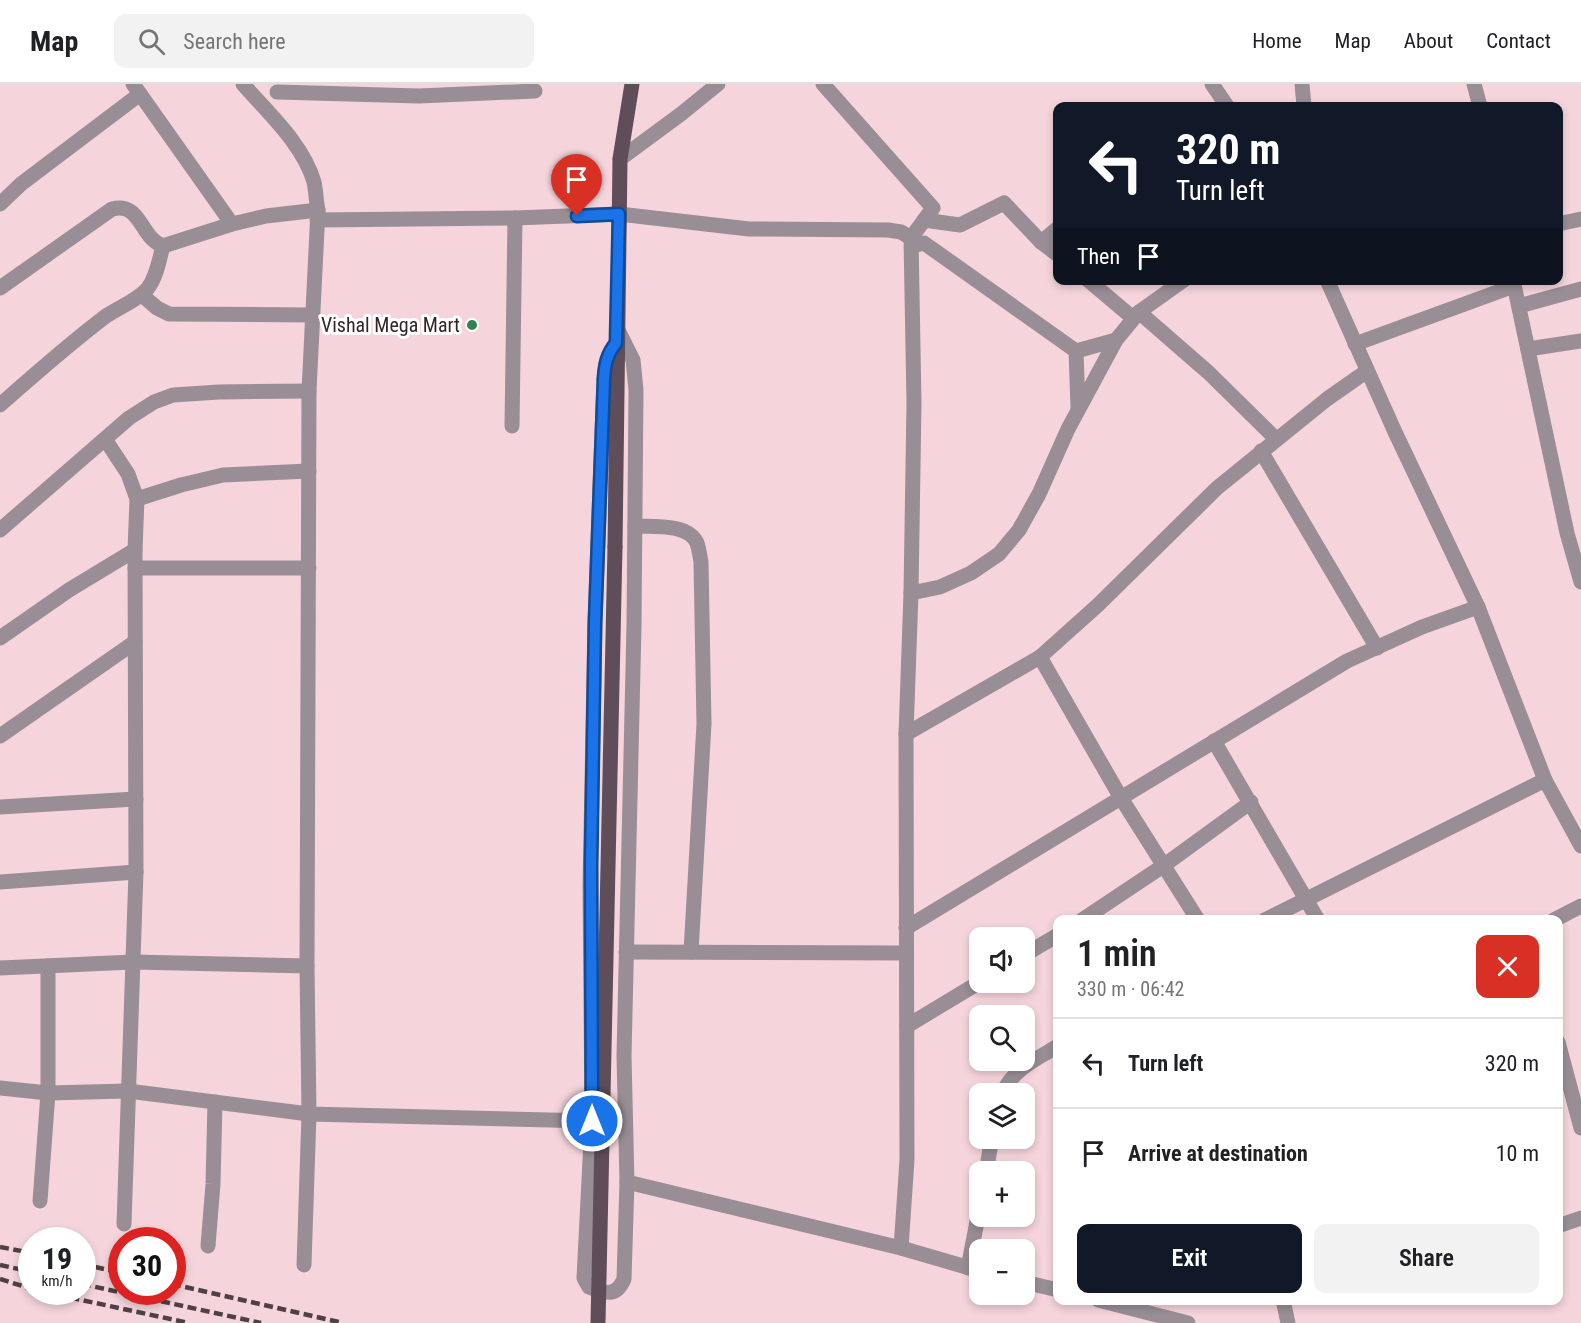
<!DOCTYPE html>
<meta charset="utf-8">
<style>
:root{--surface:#fff;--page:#f2f2f2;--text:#202124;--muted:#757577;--line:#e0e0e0;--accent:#111827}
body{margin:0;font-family:"Roboto Condensed",sans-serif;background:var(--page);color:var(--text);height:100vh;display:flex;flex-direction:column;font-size:22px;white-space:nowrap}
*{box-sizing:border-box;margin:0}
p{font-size:20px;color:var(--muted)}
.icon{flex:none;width:33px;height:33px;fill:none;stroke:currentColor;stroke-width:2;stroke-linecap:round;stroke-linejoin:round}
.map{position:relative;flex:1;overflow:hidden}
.side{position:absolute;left:1053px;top:831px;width:510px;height:390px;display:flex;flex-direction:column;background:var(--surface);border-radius:12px;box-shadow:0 3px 9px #0003}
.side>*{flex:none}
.guide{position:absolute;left:1053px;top:18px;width:510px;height:183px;border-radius:12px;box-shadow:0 3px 9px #0003;background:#111827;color:#fff;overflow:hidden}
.buttons{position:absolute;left:969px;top:843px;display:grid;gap:12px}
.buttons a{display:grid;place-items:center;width:66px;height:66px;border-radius:12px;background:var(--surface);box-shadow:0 3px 9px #0003;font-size:30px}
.speed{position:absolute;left:18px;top:1143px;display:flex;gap:12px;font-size:30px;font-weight:700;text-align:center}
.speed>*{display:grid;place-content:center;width:78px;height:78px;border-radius:50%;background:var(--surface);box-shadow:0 3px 9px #0003;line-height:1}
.speed small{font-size:15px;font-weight:400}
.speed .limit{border:9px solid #d22;background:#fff;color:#111}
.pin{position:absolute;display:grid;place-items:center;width:51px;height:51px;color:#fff;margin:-62px -26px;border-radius:50% 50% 50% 0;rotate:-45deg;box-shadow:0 0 6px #0007}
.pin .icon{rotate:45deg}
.me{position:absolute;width:66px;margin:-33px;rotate:0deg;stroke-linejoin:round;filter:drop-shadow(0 0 4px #0008)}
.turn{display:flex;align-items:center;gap:21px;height:126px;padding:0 24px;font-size:27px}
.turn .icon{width:78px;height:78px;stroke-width:2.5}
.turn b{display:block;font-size:42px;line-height:51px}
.then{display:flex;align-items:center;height:57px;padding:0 24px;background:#0003;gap:12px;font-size:22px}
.round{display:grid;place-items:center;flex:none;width:63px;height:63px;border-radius:12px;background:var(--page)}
.headline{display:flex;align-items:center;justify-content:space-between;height:102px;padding:0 24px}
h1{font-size:36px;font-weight:600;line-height:45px}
.cta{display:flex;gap:12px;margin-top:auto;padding:12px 24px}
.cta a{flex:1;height:69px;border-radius:12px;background:var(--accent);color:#fff;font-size:24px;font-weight:600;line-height:69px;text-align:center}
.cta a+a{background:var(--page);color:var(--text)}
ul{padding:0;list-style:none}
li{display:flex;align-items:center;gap:18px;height:90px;padding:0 24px;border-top:2px solid var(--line)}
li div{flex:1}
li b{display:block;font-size:22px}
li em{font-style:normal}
header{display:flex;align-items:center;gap:36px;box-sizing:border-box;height:84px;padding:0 30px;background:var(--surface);border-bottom:2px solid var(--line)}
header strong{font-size:28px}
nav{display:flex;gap:33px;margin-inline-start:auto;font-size:21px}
.search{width:420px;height:54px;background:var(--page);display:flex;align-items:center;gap:15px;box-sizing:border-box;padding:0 21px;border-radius:12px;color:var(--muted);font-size:22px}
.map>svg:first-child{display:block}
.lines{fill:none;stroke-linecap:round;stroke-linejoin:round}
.minor{stroke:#998e96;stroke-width:15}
.tertiary{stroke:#998e96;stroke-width:15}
.primary{stroke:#5f4d5a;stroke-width:15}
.rail{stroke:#4f4043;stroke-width:4.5;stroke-dasharray:9 4.5;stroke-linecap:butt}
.primary-bridge{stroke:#5f4d5a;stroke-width:15}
.route-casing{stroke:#114b97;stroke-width:15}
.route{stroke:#1a73e8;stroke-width:10}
.poi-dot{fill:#328353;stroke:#fff;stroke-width:2}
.labels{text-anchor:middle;stroke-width:6;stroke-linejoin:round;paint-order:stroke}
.poi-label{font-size:20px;fill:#322629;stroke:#fff;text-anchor:end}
</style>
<header>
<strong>Map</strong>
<div class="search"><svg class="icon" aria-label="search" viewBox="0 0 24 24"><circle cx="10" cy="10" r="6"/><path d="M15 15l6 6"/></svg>Search here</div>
<nav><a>Home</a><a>Map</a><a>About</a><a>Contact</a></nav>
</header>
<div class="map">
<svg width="1581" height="1239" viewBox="0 0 1581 1239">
<rect width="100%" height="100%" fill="#f5d5db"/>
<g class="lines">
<g class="minor">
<polyline points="133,0 232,140"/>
<path d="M243,0C268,29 303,60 314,98C316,107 316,117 318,126L309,307L307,882L309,1030L304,1181"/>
<polyline points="823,0 933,124 911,154"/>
<polyline points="1212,0 1227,22"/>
<polyline points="1302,0 1304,22"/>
<polyline points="1474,0 1480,22"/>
<polyline points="277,8 419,12 535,7"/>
<polyline points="0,120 21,100 140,10"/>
<polyline points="317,136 515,134 619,130 749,145 888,146 901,148 911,154 914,319 911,509 906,650 907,1076 901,1164"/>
<polyline points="924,136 960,141 1004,119 1041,158"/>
<polyline points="1558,140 1581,135"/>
<polyline points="1058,144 1041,158 1058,171"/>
<polyline points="912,162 924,159 1076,267"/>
<polyline points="1088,196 1133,234"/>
<polyline points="1327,196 1395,348 1478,523 1545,696 1581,762"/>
<polyline points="1513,196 1567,449 1581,498"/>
<path d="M0,204L112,125C142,118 139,153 163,162L232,140L266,132L318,126"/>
<polyline points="142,211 157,224 169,230 313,231"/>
<polyline points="1519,222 1581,205"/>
<polyline points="1139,228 1209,289 1276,355"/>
<path d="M617,259C607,270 605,280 604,295L595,538L590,803L592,1037L584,1194L589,1203C605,1209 616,1214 624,1195L627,1098L624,972L634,542L636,306L633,276L617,244"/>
<polyline points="1355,260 1514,202"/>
<polyline points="1528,265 1581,257"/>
<polyline points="1076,267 1078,324"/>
<polyline points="1076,267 1116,256"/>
<path d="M0,321C35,290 69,260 106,232C119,223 137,217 148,204C157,192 159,176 163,162"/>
<polyline points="512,342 515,134"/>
<polyline points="105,355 128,390 137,415 135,466 136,788 124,1140"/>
<polyline points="1261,367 1377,564"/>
<polyline points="137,415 181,401 223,391 309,387"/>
<path d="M635,442C653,443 688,439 697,459C699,465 700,472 701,478L704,640L691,868"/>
<polyline points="0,446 129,334 154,318 173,311 219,308 309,307"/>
<polyline points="135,484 309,484"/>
<polyline points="911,509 940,503 971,489 999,470 1019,446 1039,410 1068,345 1116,256 1139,228 1184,196"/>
<polyline points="0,554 69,506 135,466"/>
<polyline points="1040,573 1121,714 1198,836"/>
<polyline points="906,650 1040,573 1098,521 1217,404 1327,315 1367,287"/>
<polyline points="0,652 135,558"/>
<polyline points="1214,657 1318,836"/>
<polyline points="0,723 136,715"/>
<polyline points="0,798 136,788"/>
<polyline points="1082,836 1163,782 1251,718"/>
<polyline points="1265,836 1545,696"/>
<polyline points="1554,836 1581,822"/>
<polyline points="906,844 1347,577 1422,543 1478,523"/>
<polyline points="626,868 906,869"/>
<polyline points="1024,871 1058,851"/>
<polyline points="0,884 133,878 307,882"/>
<polyline points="907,942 980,898"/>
<polyline points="1558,958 1581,1044"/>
<polyline points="0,1004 48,1009 128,1007 309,1030 592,1037"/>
<path d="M1002,1010C1013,985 1035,976 1058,962"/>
<polyline points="986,1088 992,1054"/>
<polyline points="627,1098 901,1164 980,1187"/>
<polyline points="40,1117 48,1009 48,882"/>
<polyline points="1558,1142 1581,1134"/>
<polyline points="208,1162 213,1100 215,1018"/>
<polyline points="968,1184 980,1122"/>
<polyline points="1024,1198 1058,1206"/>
<polyline points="1098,1216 1188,1239"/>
<polyline points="1283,1216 1288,1239"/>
</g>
<polyline class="tertiary" points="620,75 681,30 718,0"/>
<polyline class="primary" points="615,463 620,75 632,0"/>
<g class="rail">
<polyline points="0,1163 32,1169"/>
<polyline points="82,1180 122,1189"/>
<polyline points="0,1181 32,1188"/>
<polyline points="0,1195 32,1205"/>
<polyline points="82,1200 261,1239"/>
<polyline points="172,1200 343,1239"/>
<polyline points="44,1208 189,1239"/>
</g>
<polyline class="primary-bridge" points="598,1239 615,463"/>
</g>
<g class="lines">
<defs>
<path id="route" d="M577,132L619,130L616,259C607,270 605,280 604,295L595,538L591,781L592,1037"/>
</defs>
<use href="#route" class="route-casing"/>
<use href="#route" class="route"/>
</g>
<circle class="poi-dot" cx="472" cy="241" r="6"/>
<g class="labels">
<g class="poi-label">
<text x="460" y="248">Vishal Mega Mart</text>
</g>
</g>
</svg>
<div class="buttons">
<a><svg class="icon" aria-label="sound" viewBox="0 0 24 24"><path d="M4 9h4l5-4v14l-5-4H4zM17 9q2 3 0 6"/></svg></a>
<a><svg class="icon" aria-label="search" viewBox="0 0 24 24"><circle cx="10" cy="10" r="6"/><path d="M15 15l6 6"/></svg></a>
<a><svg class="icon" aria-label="layers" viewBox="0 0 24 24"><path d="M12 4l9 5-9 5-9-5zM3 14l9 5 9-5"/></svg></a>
<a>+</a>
<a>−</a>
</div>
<div class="speed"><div>19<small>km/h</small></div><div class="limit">30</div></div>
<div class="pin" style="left:577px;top:132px;background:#d93025"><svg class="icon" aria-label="arrive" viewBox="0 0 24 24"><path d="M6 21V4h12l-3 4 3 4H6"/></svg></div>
<svg class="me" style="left:592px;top:1037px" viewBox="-20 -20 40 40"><circle r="17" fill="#1a73e8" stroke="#fff" stroke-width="3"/><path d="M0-11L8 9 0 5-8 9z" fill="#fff"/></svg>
<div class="guide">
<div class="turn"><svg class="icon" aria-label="left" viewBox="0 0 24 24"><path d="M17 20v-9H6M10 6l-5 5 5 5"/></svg><div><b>320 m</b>Turn left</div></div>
<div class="then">Then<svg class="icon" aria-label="arrive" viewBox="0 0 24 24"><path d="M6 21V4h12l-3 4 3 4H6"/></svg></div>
</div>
<section class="side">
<div class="headline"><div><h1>1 min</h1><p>330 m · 06:42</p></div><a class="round" style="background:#d93025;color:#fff"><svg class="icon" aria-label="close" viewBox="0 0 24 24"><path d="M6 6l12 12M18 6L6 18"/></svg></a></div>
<ul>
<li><svg class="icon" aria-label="left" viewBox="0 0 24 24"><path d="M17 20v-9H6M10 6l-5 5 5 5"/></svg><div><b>Turn left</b></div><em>320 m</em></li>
<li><svg class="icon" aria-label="arrive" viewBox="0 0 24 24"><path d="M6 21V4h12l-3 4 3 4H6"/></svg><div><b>Arrive at destination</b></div><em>10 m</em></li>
</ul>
<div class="cta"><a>Exit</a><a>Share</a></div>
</section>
</div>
